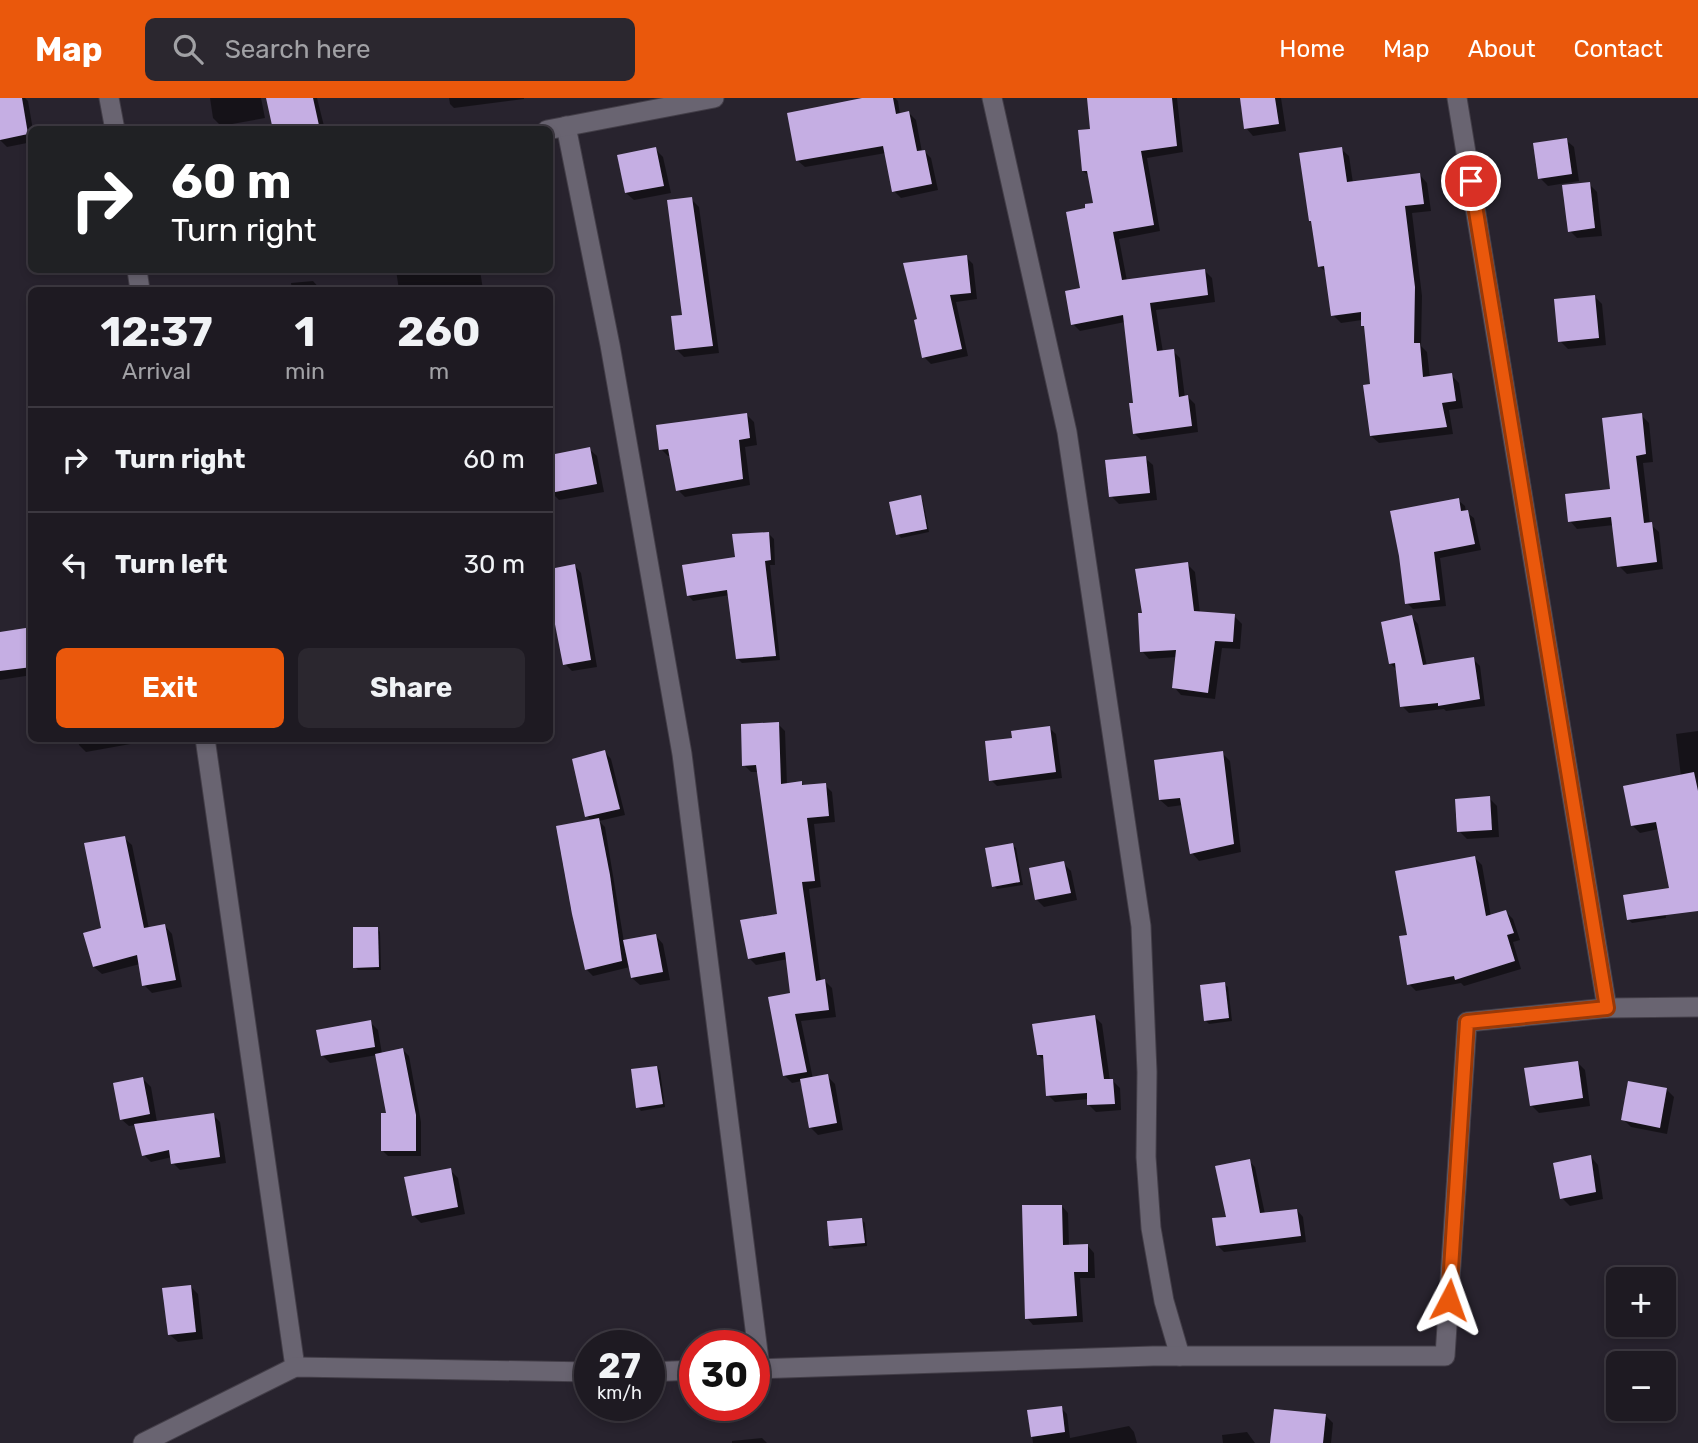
<!DOCTYPE html>
<meta charset="utf-8">
<style>
:root{--surface:#1e1a22;--page:#2b272f;--text:#f1f3f6;--muted:#a1a1a5;--line:#3c3840;--accent:#ea580c}
body{margin:0;font-family:Rubik,sans-serif;background:var(--page);color:var(--text);height:100vh;display:flex;flex-direction:column;font-size:26px;white-space:nowrap}
*{box-sizing:border-box;margin:0}
p{font-size:23px;color:var(--muted)}
.icon{flex:none;width:38px;height:38px;fill:none;stroke:currentColor;stroke-width:2;stroke-linecap:round;stroke-linejoin:round}
.map{position:relative;flex:1;overflow:hidden}
.side{position:absolute;left:28px;top:189px;width:525px;height:455px;display:flex;flex-direction:column;background:var(--surface);border-radius:10px;box-shadow:0 4px 10px #0003,0 0 0 2px var(--line)}
.side>*{flex:none}
.hud{position:absolute;left:28px;top:28px;width:525px;height:147px;border-radius:10px;box-shadow:0 4px 10px #0003,0 0 0 2px var(--line);background:#202124;color:#fff;overflow:hidden}
.controls{position:absolute;left:1606px;top:1169px;display:grid;gap:14px}
.controls a{display:grid;place-items:center;width:70px;height:70px;border-radius:10px;background:var(--surface);box-shadow:0 4px 10px #0003,0 0 0 2px var(--line);font-size:35px}
.speed{position:absolute;left:574px;top:1232px;display:flex;gap:14px;font-size:35px;font-weight:700;text-align:center}
.speed>*{display:grid;place-content:center;width:91px;height:91px;border-radius:50%;background:var(--surface);box-shadow:0 4px 10px #0003,0 0 0 2px var(--line);line-height:1}
.speed small{font-size:18px;font-weight:400}
.speed .limit{border:10px solid #d22;background:#fff;color:#111}
.pin{position:absolute;display:grid;place-items:center;width:60px;height:60px;color:#fff;margin:-30px;border:4px solid #fff;border-radius:50%;box-shadow:0 2px 7px #0007}
.me{position:absolute;width:77px;margin:-38px;rotate:4deg;stroke-linejoin:round;filter:drop-shadow(0 0 5px #0008)}
.turn{display:flex;align-items:center;gap:24px;height:147px;padding:0 28px;font-size:32px}
.turn .icon{width:91px;height:91px;stroke-width:2.5}
.turn b{display:block;font-size:49px;line-height:60px}
.eta{display:flex;justify-content:space-evenly;align-items:center;height:119px;text-align:center}
.eta b{font-size:42px;font-weight:700;line-height:49px}
.action{display:flex;gap:14px;margin-top:auto;padding:14px 28px}
.action a{flex:1;height:80px;border-radius:10px;background:var(--accent);color:#fff;font-size:28px;font-weight:700;line-height:80px;text-align:center}
.action a+a{background:var(--page);color:var(--text)}
ul{padding:0;list-style:none}
li{display:flex;align-items:center;gap:21px;height:105px;padding:0 28px;border-top:2px solid var(--line)}
li div{flex:1}
li b{display:block;font-size:26px}
li em{font-style:normal}
header{display:flex;align-items:center;gap:42px;box-sizing:border-box;height:98px;padding:0 35px;background:var(--accent);color:#fff}
header strong{font-size:33px}
nav{display:flex;gap:38px;margin-inline-start:auto;font-size:24px}
.search{width:490px;height:63px;background:var(--page);display:flex;align-items:center;gap:18px;box-sizing:border-box;padding:0 24px;border-radius:10px;color:var(--muted);font-size:26px}
.map>svg:first-child{display:block}
.shadow{fill:#0007}
.building{fill:#c5aee3}
.lines{fill:none;stroke-linecap:round;stroke-linejoin:round}
.minor-casing{stroke:#433e48;stroke-width:21}
.minor{stroke:#696471;stroke-width:19}
.route-casing{stroke:#983908;stroke-width:18}
.route{stroke:#ea580c;stroke-width:12}
</style>
<header>
<strong>Map</strong>
<div class="search"><svg class="icon" aria-label="search" viewBox="0 0 24 24"><circle cx="10" cy="10" r="6"/><path d="M15 15l6 6"/></svg>Search here</div>
<nav><a>Home</a><a>Map</a><a>About</a><a>Contact</a></nav>
</header>
<div class="map">
<svg width="1698" height="1345" viewBox="0 0 1698 1345">
<rect width="100%" height="100%" fill="#28232e"/>
<g class="shadow">
<polygon points="0,0 25,0 28,3 33,32 32,44 7,49 0,42"/>
<polygon points="210,0 261,0 265,20 221,28 213,20"/>
<polygon points="280,0 317,0 325,32 274,32"/>
<polygon points="449,0 524,0 524,1 454,10 450,6"/>
<polygon points="871,0 895,0 898,3 900,17 909,15 916,22 922,54 925,54 931,60 938,92 901,100 894,93 886,55 805,69 798,63"/>
<polygon points="1088,0 1177,0 1183,54 1147,60 1160,133 1119,141 1127,183 1205,173 1212,180 1215,204 1156,212 1163,254 1173,253 1180,260 1185,300 1188,299 1195,306 1198,334 1141,342 1134,335 1135,306 1125,224 1080,233 1073,226 1082,191 1087,112 1095,106 1090,79 1083,73 1092,32"/>
<polygon points="1242,0 1281,0 1286,33 1253,38 1246,30"/>
<polygon points="1566,42 1574,49 1579,83 1548,88 1540,80"/>
<polygon points="655,51 663,59 671,95 634,102 626,95"/>
<polygon points="1341,51 1349,58 1353,85 1420,77 1427,85 1431,113 1412,115 1422,198 1421,248 1427,254 1430,280 1451,277 1459,285 1463,310 1449,312 1453,336 1379,345 1371,338 1372,288 1366,231 1362,227 1362,222 1341,225 1333,217 1327,175 1320,169"/>
<polygon points="1589,86 1597,94 1602,138 1577,140 1570,133"/>
<polygon points="691,101 699,109 719,255 684,259 676,251 684,218"/>
<polygon points="966,159 973,166 977,201 956,204 968,258 931,266 924,259 916,223"/>
<polygon points="396,172 480,172 483,192 399,192"/>
<polygon points="313,183 321,192 292,192 291,185"/>
<polygon points="1594,198 1602,206 1606,247 1568,251 1560,243"/>
<polygon points="32,209 32,235 27,210"/>
<polygon points="747,317 754,324 757,347 745,349 750,387 685,399 678,392 671,358 668,358 661,351"/>
<polygon points="1641,317 1649,325 1653,364 1643,365 1650,426 1659,434 1663,471 1627,476 1619,468 1614,427 1577,431 1570,423 1612,393"/>
<polygon points="550,334 552,353 550,353"/>
<polygon points="589,351 597,358 604,394 559,402 551,394 550,359"/>
<polygon points="1145,360 1153,367 1157,402 1119,406 1111,398"/>
<polygon points="920,399 923,403 929,434 901,440 898,436"/>
<polygon points="1458,402 1465,408 1466,414 1474,420 1481,452 1440,460 1446,508 1413,511 1407,505"/>
<polygon points="769,436 774,441 775,467 770,467 780,562 742,565 737,560 730,497 693,503 688,497"/>
<polygon points="1187,466 1195,474 1200,515 1234,518 1242,526 1240,551 1222,550 1215,601 1181,597 1174,589 1177,559 1149,561 1142,553"/>
<polygon points="575,468 581,475 597,569 572,573 565,566 556,517 550,511 550,473"/>
<polygon points="1412,519 1418,526 1427,568 1473,561 1480,568 1485,608 1446,613 1444,611 1409,615 1402,608 1398,573 1391,566"/>
<polygon points="32,531 32,577 0,582 0,535"/>
<polygon points="778,626 785,633 787,687 801,685 805,688 825,687 832,694 835,724 814,726 821,789 809,791 821,884 825,883 832,890 836,919 801,923 813,981 827,978 835,986 843,1032 818,1037 810,1029 802,983 792,985 784,977 792,896 788,861 756,867 749,860 779,817 759,674 751,674 744,667"/>
<polygon points="1049,630 1056,636 1062,680 997,688 991,682 1014,641"/>
<polygon points="1698,633 1698,780 1659,731 1640,735 1633,728 1681,679 1676,636"/>
<polygon points="78,640 135,640 136,645 86,654 79,647"/>
<polygon points="332,640 360,640 337,645"/>
<polygon points="605,654 611,661 625,717 599,723 605,729 624,844 656,838 663,846 670,882 640,887 632,880 630,869 593,878 586,871 592,723 587,718"/>
<polygon points="1222,655 1230,663 1241,754 1199,763 1192,755 1183,707 1168,709 1160,702"/>
<polygon points="1489,700 1497,708 1499,739 1467,741 1459,733"/>
<polygon points="124,740 132,747 149,831 165,828 172,836 182,889 152,895 144,887 140,866 102,876 94,869"/>
<polygon points="1012,747 1016,750 1023,787 997,791 994,788"/>
<polygon points="1475,760 1482,767 1491,819 1506,814 1513,821 1520,842 1513,844 1521,871 1464,888 1461,885 1416,893 1409,886 1409,838"/>
<polygon points="1063,765 1071,773 1077,802 1044,809 1036,801"/>
<polygon points="1663,797 1666,820 1632,825 1628,821"/>
<polygon points="377,830 380,834 381,872 358,872 355,869"/>
<polygon points="1224,886 1228,889 1232,923 1209,926 1206,923"/>
<polygon points="1095,919 1102,926 1110,983 1113,983 1120,990 1121,1012 1096,1014 1089,1007 1089,1001 1055,1004 1048,997 1045,963 1038,957"/>
<polygon points="370,924 378,932 382,956 403,952 409,958 421,1024 421,1058 388,1058 382,1052 389,1017 377,957 330,965 322,957"/>
<polygon points="1577,964 1585,972 1590,1008 1539,1015 1531,1007"/>
<polygon points="657,969 660,973 665,1009 641,1013 638,1009"/>
<polygon points="143,981 151,989 157,1024 213,1017 220,1024 226,1065 180,1072 173,1065 172,1059 151,1064 144,1057 136,1027 129,1028 121,1021"/>
<polygon points="1666,991 1674,999 1667,1036 1631,1029 1623,1021"/>
<polygon points="1591,1059 1598,1067 1603,1101 1570,1108 1562,1100"/>
<polygon points="1249,1063 1255,1069 1265,1116 1297,1112 1303,1119 1306,1144 1224,1154 1217,1147"/>
<polygon points="450,1072 458,1080 465,1116 421,1125 413,1117"/>
<polygon points="1062,1108 1068,1115 1069,1148 1088,1148 1094,1155 1095,1180 1080,1180 1083,1224 1033,1227 1027,1220"/>
<polygon points="862,1122 865,1125 867,1148 834,1151 831,1148"/>
<polygon points="190,1188 198,1196 203,1241 178,1244 170,1237"/>
<polygon points="1061,1310 1067,1316 1070,1340 1129,1328 1134,1334 1137,1345 1033,1345 1029,1313"/>
<polygon points="1325,1317 1333,1325 1331,1345 1272,1345"/>
<polygon points="1247,1334 1255,1345 1223,1345 1222,1337"/>
<polygon points="762,1340 767,1345 732,1345 732,1343"/>
</g>
<g class="building">
<polygon points="0,0 22,0 28,36 0,42"/>
<polygon points="266,0 313,0 320,32 273,32"/>
<polygon points="862,0 893,0 896,16 909,13 917,53 925,52 932,86 892,94 883,48 796,63 787,15"/>
<polygon points="1087,0 1172,0 1177,48 1141,53 1154,127 1113,134 1122,182 1205,171 1208,197 1150,205 1157,253 1174,251 1179,299 1188,297 1192,328 1133,336 1129,305 1133,305 1123,217 1071,227 1065,193 1080,190 1066,114 1085,110 1085,106 1093,105 1087,73 1082,73 1078,32 1090,31"/>
<polygon points="1240,0 1275,0 1279,26 1244,31"/>
<polygon points="1567,40 1572,76 1538,81 1533,45"/>
<polygon points="656,49 664,88 625,95 617,57"/>
<polygon points="1342,49 1347,84 1420,75 1424,106 1405,108 1415,189 1414,245 1420,245 1423,279 1452,275 1456,303 1442,305 1447,329 1370,338 1363,287 1370,286 1364,228 1361,228 1361,214 1331,218 1324,168 1318,169 1311,123 1309,123 1299,55"/>
<polygon points="1590,84 1595,130 1568,134 1562,87"/>
<polygon points="692,99 713,248 675,252 671,218 682,217 667,102"/>
<polygon points="967,157 971,195 950,197 962,251 922,260 914,222 917,221 903,165"/>
<polygon points="1595,197 1599,240 1558,244 1554,201"/>
<polygon points="747,315 750,340 739,342 743,381 676,393 668,351 659,352 656,327"/>
<polygon points="1642,315 1646,356 1636,358 1644,425 1652,424 1657,464 1617,469 1611,419 1568,424 1565,396 1610,391 1602,320"/>
<polygon points="590,349 597,386 550,395 550,357"/>
<polygon points="1146,358 1150,395 1109,399 1105,362"/>
<polygon points="921,397 927,431 896,437 889,404"/>
<polygon points="1459,400 1461,413 1468,412 1475,446 1434,454 1440,502 1405,506 1399,458 1390,413"/>
<polygon points="769,434 771,462 765,463 776,558 736,561 727,492 687,498 682,467 735,459 732,436"/>
<polygon points="1188,464 1194,513 1235,516 1233,544 1215,543 1208,595 1172,590 1176,552 1140,554 1138,515 1142,515 1135,471"/>
<polygon points="575,466 591,562 563,567 552,511 550,511 550,471"/>
<polygon points="1412,517 1423,567 1474,559 1480,601 1438,608 1438,605 1400,609 1395,565 1389,566 1381,524"/>
<polygon points="32,529 32,569 0,573 0,534"/>
<polygon points="779,624 781,686 802,683 802,687 826,685 829,718 807,720 815,783 802,784 816,883 825,881 829,912 795,916 807,974 783,978 768,899 790,895 785,854 748,861 740,822 777,816 756,667 742,668 741,626"/>
<polygon points="1050,628 1056,674 989,683 985,643 1012,640 1011,633"/>
<polygon points="605,652 620,711 585,719 572,661"/>
<polygon points="1223,653 1234,746 1190,756 1180,700 1159,702 1154,662"/>
<polygon points="1694,674 1698,693 1698,813 1627,822 1623,797 1669,790 1656,724 1631,728 1623,688"/>
<polygon points="1490,698 1492,732 1457,734 1455,701"/>
<polygon points="599,720 610,777 622,863 585,872 572,816 556,728"/>
<polygon points="125,738 144,830 165,826 176,882 142,888 137,857 93,869 83,835 101,830 84,745"/>
<polygon points="1013,745 1020,784 992,789 985,750"/>
<polygon points="1475,758 1486,818 1506,812 1514,835 1507,837 1515,863 1455,882 1454,878 1407,887 1399,838 1407,837 1395,773"/>
<polygon points="1064,763 1071,795 1035,802 1029,770"/>
<polygon points="353,829 378,829 379,869 353,870"/>
<polygon points="656,836 663,874 631,880 623,842"/>
<polygon points="1225,884 1229,920 1204,923 1200,887"/>
<polygon points="1095,917 1104,981 1113,981 1115,1006 1087,1007 1087,995 1046,998 1043,957 1037,957 1032,926"/>
<polygon points="371,922 375,949 321,958 316,932"/>
<polygon points="403,950 416,1017 416,1053 381,1053 381,1015 386,1015 375,956"/>
<polygon points="1578,963 1583,1000 1530,1008 1524,970"/>
<polygon points="657,968 663,1006 636,1010 631,971"/>
<polygon points="828,976 837,1025 809,1030 800,981"/>
<polygon points="143,979 150,1016 120,1022 113,985"/>
<polygon points="1628,983 1667,990 1660,1030 1621,1022"/>
<polygon points="214,1015 220,1059 171,1066 169,1052 142,1058 134,1026"/>
<polygon points="1591,1057 1596,1094 1560,1101 1553,1065"/>
<polygon points="1250,1061 1260,1115 1297,1111 1301,1138 1216,1148 1212,1120 1226,1119 1215,1068"/>
<polygon points="451,1070 458,1109 412,1118 404,1079"/>
<polygon points="1022,1107 1062,1107 1063,1147 1088,1146 1088,1174 1074,1174 1077,1218 1025,1221"/>
<polygon points="862,1120 865,1145 829,1148 827,1123"/>
<polygon points="191,1187 196,1234 168,1237 162,1190"/>
<polygon points="1062,1308 1065,1334 1031,1339 1027,1312"/>
<polygon points="1274,1311 1326,1316 1323,1345 1270,1345"/>
</g>
<g class="lines">
<defs>
<g id="minor">
<polyline points="109,0 115,32"/>
<polyline points="992,0 1067,334 1141,828 1147,974 1146,1059 1151,1130 1164,1203 1180,1258"/>
<polyline points="1457,0 1607,910"/>
<polyline points="566,28 610,247 682,656 760,1270"/>
<polyline points="547,32 714,0"/>
<polyline points="137,172 140,192"/>
<polyline points="205,640 295,1269"/>
<polyline points="754,1271 1153,1258 1445,1258 1467,924 1607,910 1698,909"/>
<polyline points="649,1274 695,1272"/>
<polyline points="143,1345 295,1269 590,1274"/>
</g>
</defs>
<use href="#minor" class="minor-casing"/>
<use href="#minor" class="minor"/>
</g>
<g class="lines">
<defs>
<polyline id="route" points="1449,1202 1467,924 1607,910 1471,83"/>
</defs>
<use href="#route" class="route-casing"/>
<use href="#route" class="route"/>
</g>
</svg>
<div class="controls">
<a>+</a>
<a>−</a>
</div>
<div class="speed"><div>27<small>km/h</small></div><div class="limit">30</div></div>
<div class="pin" style="left:1471px;top:83px;background:#d93025"><svg class="icon" aria-label="arrive" viewBox="0 0 24 24"><path d="M6 21V4h12l-3 4 3 4H6"/></svg></div>
<svg class="me" style="left:1449px;top:1202px" viewBox="-20 -20 40 40"><path d="M0-17L14 15 0 8-14 15z" fill="#ea580c" stroke="#fff" stroke-width="4"/></svg>
<div class="hud">
<div class="turn"><svg class="icon" aria-label="right" viewBox="0 0 24 24"><path d="M7 20v-9h11M14 6l5 5-5 5"/></svg><div><b>60 m</b>Turn right</div></div>
</div>
<section class="side">
<div class="eta">
<div><b>12:37</b><p>Arrival</p></div>
<div><b>1</b><p>min</p></div>
<div><b>260</b><p>m</p></div>
</div>
<ul>
<li><svg class="icon" aria-label="right" viewBox="0 0 24 24"><path d="M7 20v-9h11M14 6l5 5-5 5"/></svg><div><b>Turn right</b></div><em>60 m</em></li>
<li><svg class="icon" aria-label="left" viewBox="0 0 24 24"><path d="M17 20v-9H6M10 6l-5 5 5 5"/></svg><div><b>Turn left</b></div><em>30 m</em></li>
</ul>
<div class="action"><a>Exit</a><a>Share</a></div>
</section>
</div>
